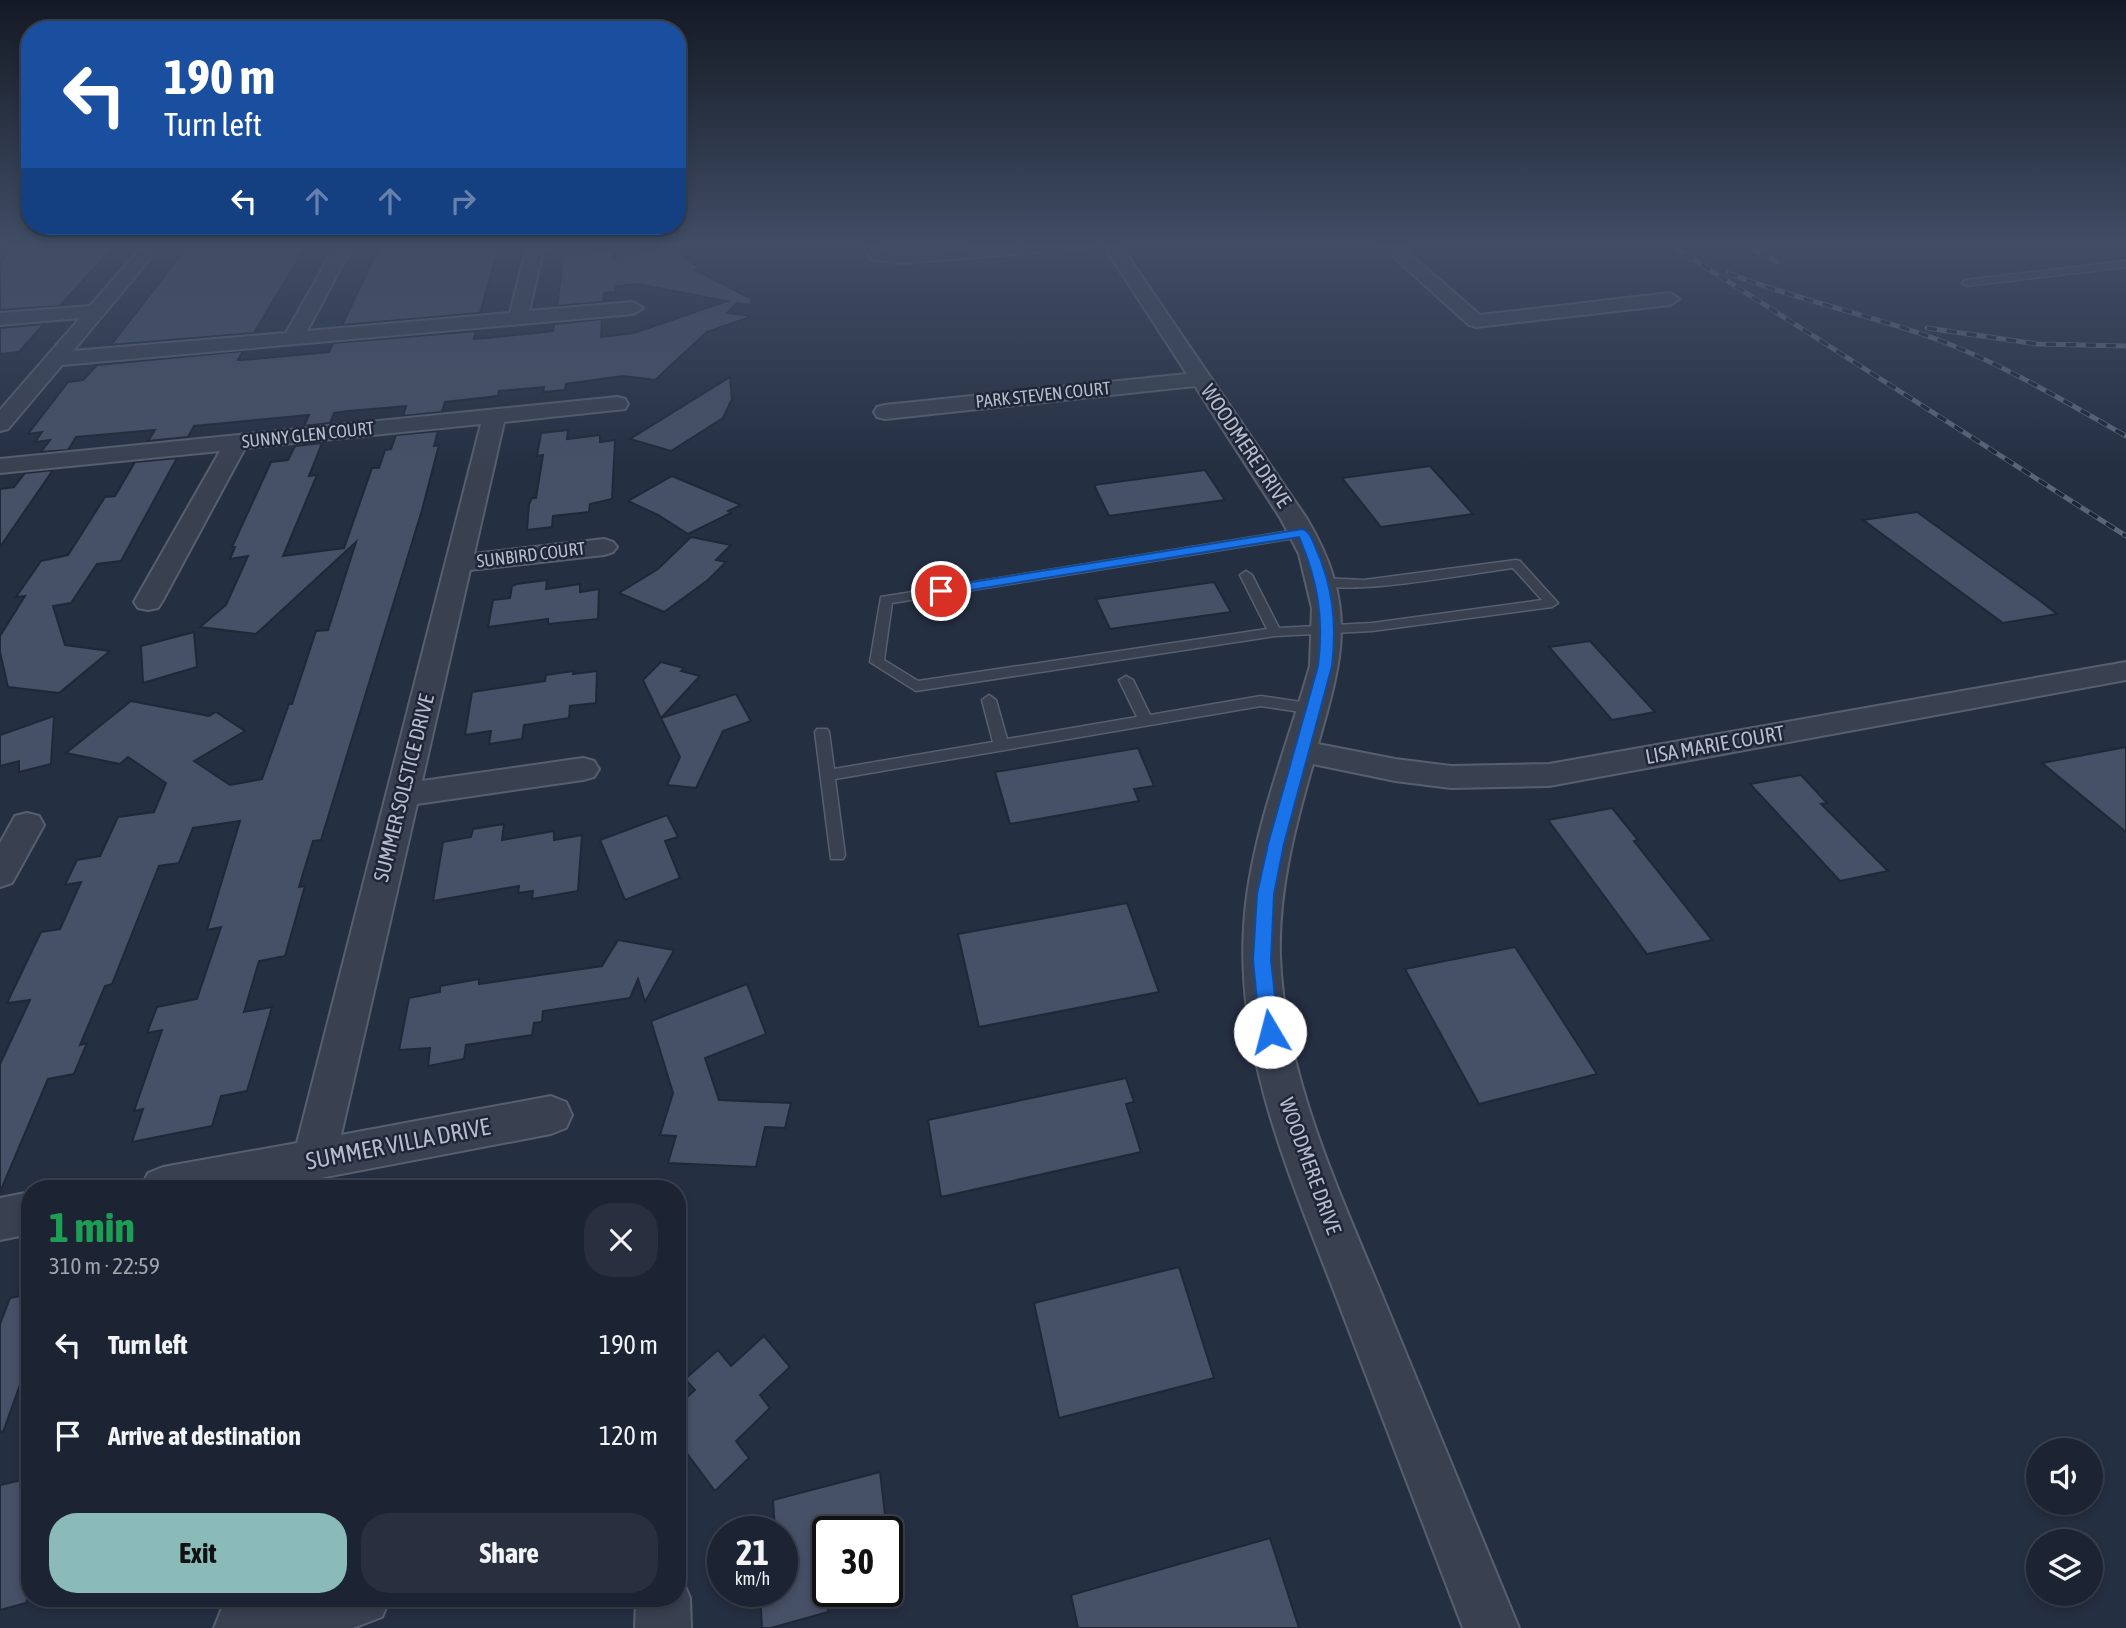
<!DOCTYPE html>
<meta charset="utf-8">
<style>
:root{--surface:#1c2332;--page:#292f3e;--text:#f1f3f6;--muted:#a0a4ac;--line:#3a404d;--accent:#8bbbb9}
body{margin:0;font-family:"Asap Condensed",sans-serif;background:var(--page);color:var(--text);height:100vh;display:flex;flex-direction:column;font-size:26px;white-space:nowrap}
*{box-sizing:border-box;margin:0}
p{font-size:23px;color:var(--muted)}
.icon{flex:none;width:38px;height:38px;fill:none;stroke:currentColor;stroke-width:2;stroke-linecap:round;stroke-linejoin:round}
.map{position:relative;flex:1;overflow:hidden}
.details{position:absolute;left:21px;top:1180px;width:665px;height:427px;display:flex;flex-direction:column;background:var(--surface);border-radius:28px;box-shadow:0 4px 10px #0003,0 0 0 2px var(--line)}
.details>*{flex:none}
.banner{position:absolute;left:21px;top:21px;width:665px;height:214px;border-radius:28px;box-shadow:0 4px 10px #0003,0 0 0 2px var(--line);background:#1a4fa0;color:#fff;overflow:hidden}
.tools{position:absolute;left:2026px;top:1438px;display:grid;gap:14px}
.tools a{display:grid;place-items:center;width:77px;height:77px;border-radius:50%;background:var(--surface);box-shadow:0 4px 10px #0003,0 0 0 2px var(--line);font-size:35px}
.speed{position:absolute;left:707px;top:1516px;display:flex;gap:14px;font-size:35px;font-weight:700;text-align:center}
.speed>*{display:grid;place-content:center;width:91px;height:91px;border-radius:50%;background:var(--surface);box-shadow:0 4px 10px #0003,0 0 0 2px var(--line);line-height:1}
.speed small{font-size:18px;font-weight:400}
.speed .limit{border:4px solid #111;border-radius:10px;background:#fff;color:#111}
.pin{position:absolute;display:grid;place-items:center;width:60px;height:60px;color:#fff;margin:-30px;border:4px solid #fff;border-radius:50%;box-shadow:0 2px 7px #0007}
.me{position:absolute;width:77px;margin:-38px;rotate:352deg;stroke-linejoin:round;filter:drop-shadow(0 0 5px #0008)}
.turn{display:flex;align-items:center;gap:24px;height:147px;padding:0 28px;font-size:32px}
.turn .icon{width:91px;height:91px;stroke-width:2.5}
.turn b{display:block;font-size:49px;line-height:60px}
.lanes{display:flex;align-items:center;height:66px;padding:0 28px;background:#0003;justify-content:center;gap:35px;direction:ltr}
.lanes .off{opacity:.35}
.round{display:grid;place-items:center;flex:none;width:74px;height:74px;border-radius:28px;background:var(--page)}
.head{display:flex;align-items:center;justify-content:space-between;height:119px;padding:0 28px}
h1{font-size:42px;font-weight:700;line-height:52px;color:#1e9e55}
.button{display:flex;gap:14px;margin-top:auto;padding:14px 28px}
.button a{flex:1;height:80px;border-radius:28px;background:var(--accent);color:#111;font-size:28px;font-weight:700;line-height:80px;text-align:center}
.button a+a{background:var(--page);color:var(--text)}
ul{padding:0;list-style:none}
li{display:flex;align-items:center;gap:21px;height:91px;padding:0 28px}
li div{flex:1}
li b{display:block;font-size:26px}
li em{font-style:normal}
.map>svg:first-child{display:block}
.building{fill:#465066;stroke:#202838;stroke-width:2}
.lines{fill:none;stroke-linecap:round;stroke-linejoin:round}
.service-casing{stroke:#575f6e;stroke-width:3}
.minor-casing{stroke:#575f6e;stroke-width:4}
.service{fill:#394151;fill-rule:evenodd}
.minor{fill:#394151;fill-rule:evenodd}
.rail-casing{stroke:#5b6578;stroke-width:5}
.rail{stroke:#1e2637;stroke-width:3.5;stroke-dasharray:10;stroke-linecap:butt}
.route{fill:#1a73e8;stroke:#114b97;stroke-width:2}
.labels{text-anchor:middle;stroke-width:5;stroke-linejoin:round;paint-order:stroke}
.far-street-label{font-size:18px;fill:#b6bccb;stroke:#1e2637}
.street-label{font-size:21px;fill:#b6bccb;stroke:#1e2637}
.near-street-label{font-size:24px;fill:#b6bccb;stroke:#1e2637}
</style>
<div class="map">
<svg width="2126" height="1628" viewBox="0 0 2126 1628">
<rect width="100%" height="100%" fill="#252f42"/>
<g class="building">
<polygon points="9,243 117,243 60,306 0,310 0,267"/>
<polygon points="190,243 308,243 254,333 111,345"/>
<polygon points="381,243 500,243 480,313 342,325"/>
<polygon points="668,245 699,268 695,270 752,299 750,305 737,303 727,313 753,316 707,332 655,380 623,376 566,384 565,390 543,392 544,387 499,391 498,396 445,402 442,412 403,416 406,406 348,411 334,413 330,423 304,426 309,415 194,426 188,437 148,441 155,430 76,437 68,450 41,452 50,440 35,442 42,432 28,434 68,382 83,380 97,365 243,351 238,360 242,360 329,352 333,343 476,331 474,339 487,338 553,331 554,324 602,319 601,337 634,333 727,301 637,284 616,286 615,292 604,293 603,302 557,306 564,254 615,250 614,258"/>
<polygon points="44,324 19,352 0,354 0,328"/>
<polygon points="730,377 732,399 723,418 671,451 630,439"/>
<polygon points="568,430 567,439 600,435 600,442 615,440 612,499 590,504 589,512 553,516 552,527 527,530 529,504 532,498 536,498 543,455 537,456 541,433"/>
<polygon points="438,431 434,446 439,445 422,510 321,840 313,841 299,887 305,886 285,956 259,961 244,1012 272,1007 247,1091 221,1096 212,1126 132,1142 143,1109 134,1111 162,1030 147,1033 157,1007 197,999 221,927 207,930 240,821 193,828 179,863 159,866 112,984 105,986 80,1045 87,1043 74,1074 48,1079 0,1192 0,1064 30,1000 7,1003 41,932 60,929 81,882 65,885 77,860 100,856 118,817 154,812 166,783 128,757 120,764 66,753 131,701 209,716 216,712 245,731 194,761 230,785 262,779 289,704 292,704 316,631 328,630 356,542 256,634 200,627 226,605 248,556 230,559 235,547 232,547 271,462 288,460 295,446 322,443 309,476 317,475 283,556 344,548 372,468 379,468 385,450 391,449 396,435"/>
<polygon points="177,458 121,561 97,564 71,603 53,606 65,645 110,651 59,693 8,687 0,652 0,636 25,596 16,597 41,561 68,555 105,497 115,496 135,462"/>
<polygon points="1430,466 1473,514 1381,527 1342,478"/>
<polygon points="53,470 0,547 0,489 14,487 25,473"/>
<polygon points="1205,470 1225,500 1109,516 1094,485"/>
<polygon points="672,476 741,505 728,511 731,513 688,534 658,515 628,501"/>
<polygon points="1917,512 2039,600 2057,614 2003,623 1863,520"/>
<polygon points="691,537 731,545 716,560 726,562 708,580 664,612 619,593 658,569"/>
<polygon points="547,580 546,589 580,584 580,592 599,589 598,619 548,624 548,619 488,627 493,600 510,598 512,586 517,584"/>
<polygon points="1214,582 1231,612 1110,629 1096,599"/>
<polygon points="194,632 197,667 143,683 141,646"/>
<polygon points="1590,641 1655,712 1612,720 1549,647"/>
<polygon points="661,662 684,668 681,671 700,676 661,718 643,680"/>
<polygon points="574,671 573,674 597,671 596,703 570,706 569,718 524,725 522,739 489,744 491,731 465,735 472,692 545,681 546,675"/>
<polygon points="736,694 751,721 723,731 696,788 667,785 680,757 661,718"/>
<polygon points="54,716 51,764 19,772 19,761 0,766 0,735"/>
<polygon points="2126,747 2126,832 2042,763"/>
<polygon points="1138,748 1154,786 1134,789 1139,801 1010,824 995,772"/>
<polygon points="1801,775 1827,803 1821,804 1888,871 1840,881 1750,784"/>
<polygon points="1612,808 1638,840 1634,841 1712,940 1647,954 1548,820"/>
<polygon points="667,815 678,837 665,841 680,878 625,900 600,840"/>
<polygon points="504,824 502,840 554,831 554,840 582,835 578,891 532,899 533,891 518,893 519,886 433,901 443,842 471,837 473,829"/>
<polygon points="1127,903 1159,992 979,1027 958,934"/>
<polygon points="618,940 674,950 645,1002 638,979 630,998 543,1011 542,1022 534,1023 532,1035 466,1045 464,1059 428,1066 430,1048 399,1050 409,998 440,992 440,986 479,979 479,984 602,966"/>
<polygon points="1515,947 1597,1074 1479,1104 1405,969"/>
<polygon points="747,984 766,1034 705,1058 719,1100 791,1103 785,1128 765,1127 756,1167 668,1163 676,1136 660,1135 673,1093 651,1021"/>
<polygon points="1126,1078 1134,1102 1126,1104 1141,1152 941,1197 928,1120"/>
<polygon points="1179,1267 1214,1378 1059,1418 1034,1303"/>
<polygon points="30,1294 30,1357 3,1432 0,1431 0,1324 10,1298"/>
<polygon points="764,1336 790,1367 760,1395 770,1408 736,1441 749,1458 715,1491 677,1440 677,1406 695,1390 685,1379 718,1350 731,1366"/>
<polygon points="880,1472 887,1531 828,1531 828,1612 771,1628 762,1628 760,1591 782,1591 782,1531 775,1531 773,1500"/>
<polygon points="30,1478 30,1593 26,1603 0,1610 0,1485"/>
<polygon points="1270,1538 1299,1628 1078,1628 1071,1595"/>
</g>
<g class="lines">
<defs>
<g id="service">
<polygon points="2126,261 2126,267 1966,286 1962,283 1966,280"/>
<path d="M1303,529L1307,530V536L892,603L884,660L918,681L1267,629L1240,575L1246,571L1252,575L1279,628L1372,623L1542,600L1513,568C1480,572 1336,599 1316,582L1322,578L1364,580L1516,560L1520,561L1558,603L1552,607L1372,631L1275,636L916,691L870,662L881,597Z"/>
<polygon points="1126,676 1133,680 1150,715 1261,696 1314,704 1321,709 1314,714 1261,706 835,779 845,855 843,859 831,859 815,732 817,729 827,729 829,732 834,769 993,742 982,700 989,695 996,700 1007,739 1137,717 1119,680"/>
</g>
<g id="minor">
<polygon points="145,243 163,243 73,351 286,333 337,243 354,243 307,331 510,313 528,243 545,243 529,311 633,302 643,308 633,314 62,365 8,429 0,431 0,410 80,318 0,325 0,313 90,306"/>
<path d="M862,243H879L884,251C954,256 1025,237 1095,243L1086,248L906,263L872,260Z"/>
<path d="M1102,243H1119L1307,519C1357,604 1344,654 1318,744L1395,759L1451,766L1549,764L2126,662V680L1549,786L1451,788L1395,781L1313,764C1295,826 1278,891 1280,957C1285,1076 1337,1186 1382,1295C1428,1406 1473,1517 1519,1628H1463C1422,1521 1381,1414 1340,1307C1294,1185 1236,1060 1244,927C1249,838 1286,751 1310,666L1312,608L1299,554L1281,519L1195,386L885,419L877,417L874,412L877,407L885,405L1187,374Z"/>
<polygon points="1378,243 1397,243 1480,315 1670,293 1679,299 1670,305 1476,327 1469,325"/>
<polygon points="617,397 625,399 628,404 625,409 504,422 474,554 604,539 613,542 617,547 613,552 604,555 470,570 422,781 583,758 594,761 599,769 594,777 583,780 417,804 341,1135 551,1096 566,1102 572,1115 566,1128 551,1134 268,1188 141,1188 148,1173 163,1167 297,1143 481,424 245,448 162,602 158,608 148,610 138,608 134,602 220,451 0,473 0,459"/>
<polygon points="27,813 39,816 44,825 12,883 0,887 0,843 15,816"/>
<polygon points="30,1192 30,1234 0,1240 0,1198"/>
<polygon points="677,1576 682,1579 690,1598 691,1628 635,1628 636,1598 677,1598"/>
<polygon points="252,1598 390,1598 382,1617 353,1628 214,1628 222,1608"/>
</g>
</defs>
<use href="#service" class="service-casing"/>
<use href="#minor" class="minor-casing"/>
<use href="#service" class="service"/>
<use href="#minor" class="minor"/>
<defs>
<g id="rail">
<polyline points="1668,243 2126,536"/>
<polyline points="1743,243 1777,262"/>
<path d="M1728,273C1796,300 1868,314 1936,339C2003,364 2064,401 2126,436"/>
<polyline points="1927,328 2037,344 2126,346"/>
</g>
</defs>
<use href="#rail" class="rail-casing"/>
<use href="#rail" class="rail"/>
</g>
<linearGradient id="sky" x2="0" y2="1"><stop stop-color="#141a24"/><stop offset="0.52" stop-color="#404d65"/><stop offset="1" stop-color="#404d65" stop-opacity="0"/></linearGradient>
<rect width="2126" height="470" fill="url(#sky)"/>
<path class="route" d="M1303,529C1310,532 1312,539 1315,546C1333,586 1337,623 1332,666L1284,844L1274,894L1271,960L1279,1032L1276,1038L1270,1041L1263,1038L1260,1032L1253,960L1257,894L1268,844L1318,666C1324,619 1318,581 1299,537L941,595L934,591L941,587Z"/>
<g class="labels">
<g class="far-street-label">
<text transform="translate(1043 395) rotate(-6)" y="6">PARK STEVEN COURT</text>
<text transform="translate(308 435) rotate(-6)" y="6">SUNNY GLEN COURT</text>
<text transform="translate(531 555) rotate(-7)" y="6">SUNBIRD COURT</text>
</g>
<g class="street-label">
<text transform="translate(1246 446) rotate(56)" y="7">WOODMERE DRIVE</text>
<text transform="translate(1715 745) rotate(-10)" y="7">LISA MARIE COURT</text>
<text transform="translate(404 788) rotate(-76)" y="7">SUMMER SOLSTICE DRIVE</text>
<text transform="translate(1310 1166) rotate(70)" y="7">WOODMERE DRIVE</text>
</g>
<g class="near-street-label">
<text transform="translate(398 1144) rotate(-11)" y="8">SUMMER VILLA DRIVE</text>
</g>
</g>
</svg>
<div class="tools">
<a><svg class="icon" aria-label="sound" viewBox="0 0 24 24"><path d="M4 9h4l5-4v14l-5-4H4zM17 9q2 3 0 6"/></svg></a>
<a><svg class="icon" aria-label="layers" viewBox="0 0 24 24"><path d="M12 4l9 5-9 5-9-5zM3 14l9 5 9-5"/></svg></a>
</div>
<div class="speed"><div>21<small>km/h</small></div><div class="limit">30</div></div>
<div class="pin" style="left:941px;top:591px;background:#d93025"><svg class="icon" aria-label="arrive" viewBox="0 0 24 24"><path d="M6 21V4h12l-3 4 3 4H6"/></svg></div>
<svg class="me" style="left:1270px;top:1032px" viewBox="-20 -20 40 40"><circle r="19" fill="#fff"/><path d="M0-13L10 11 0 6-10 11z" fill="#1a73e8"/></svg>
<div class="banner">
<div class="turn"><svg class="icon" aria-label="left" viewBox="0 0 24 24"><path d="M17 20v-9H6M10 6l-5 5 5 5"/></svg><div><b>190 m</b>Turn left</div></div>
<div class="lanes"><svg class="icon" aria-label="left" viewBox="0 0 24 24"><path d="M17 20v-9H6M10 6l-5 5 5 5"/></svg><svg class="icon off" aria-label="ahead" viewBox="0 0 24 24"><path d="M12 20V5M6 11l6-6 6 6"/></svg><svg class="icon off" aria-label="ahead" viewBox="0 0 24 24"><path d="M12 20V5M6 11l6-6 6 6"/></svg><svg class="icon off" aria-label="right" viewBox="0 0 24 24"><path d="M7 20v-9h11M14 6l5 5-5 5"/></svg></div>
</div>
<section class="details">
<div class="head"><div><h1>1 min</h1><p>310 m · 22:59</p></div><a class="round"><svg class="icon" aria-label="close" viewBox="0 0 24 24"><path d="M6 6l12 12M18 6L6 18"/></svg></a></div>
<ul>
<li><svg class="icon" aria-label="left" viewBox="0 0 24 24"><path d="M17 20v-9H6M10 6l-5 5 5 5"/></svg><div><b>Turn left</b></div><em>190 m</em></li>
<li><svg class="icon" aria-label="arrive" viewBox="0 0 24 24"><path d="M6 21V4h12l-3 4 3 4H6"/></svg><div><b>Arrive at destination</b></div><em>120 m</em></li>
</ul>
<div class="button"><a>Exit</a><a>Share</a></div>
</section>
</div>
